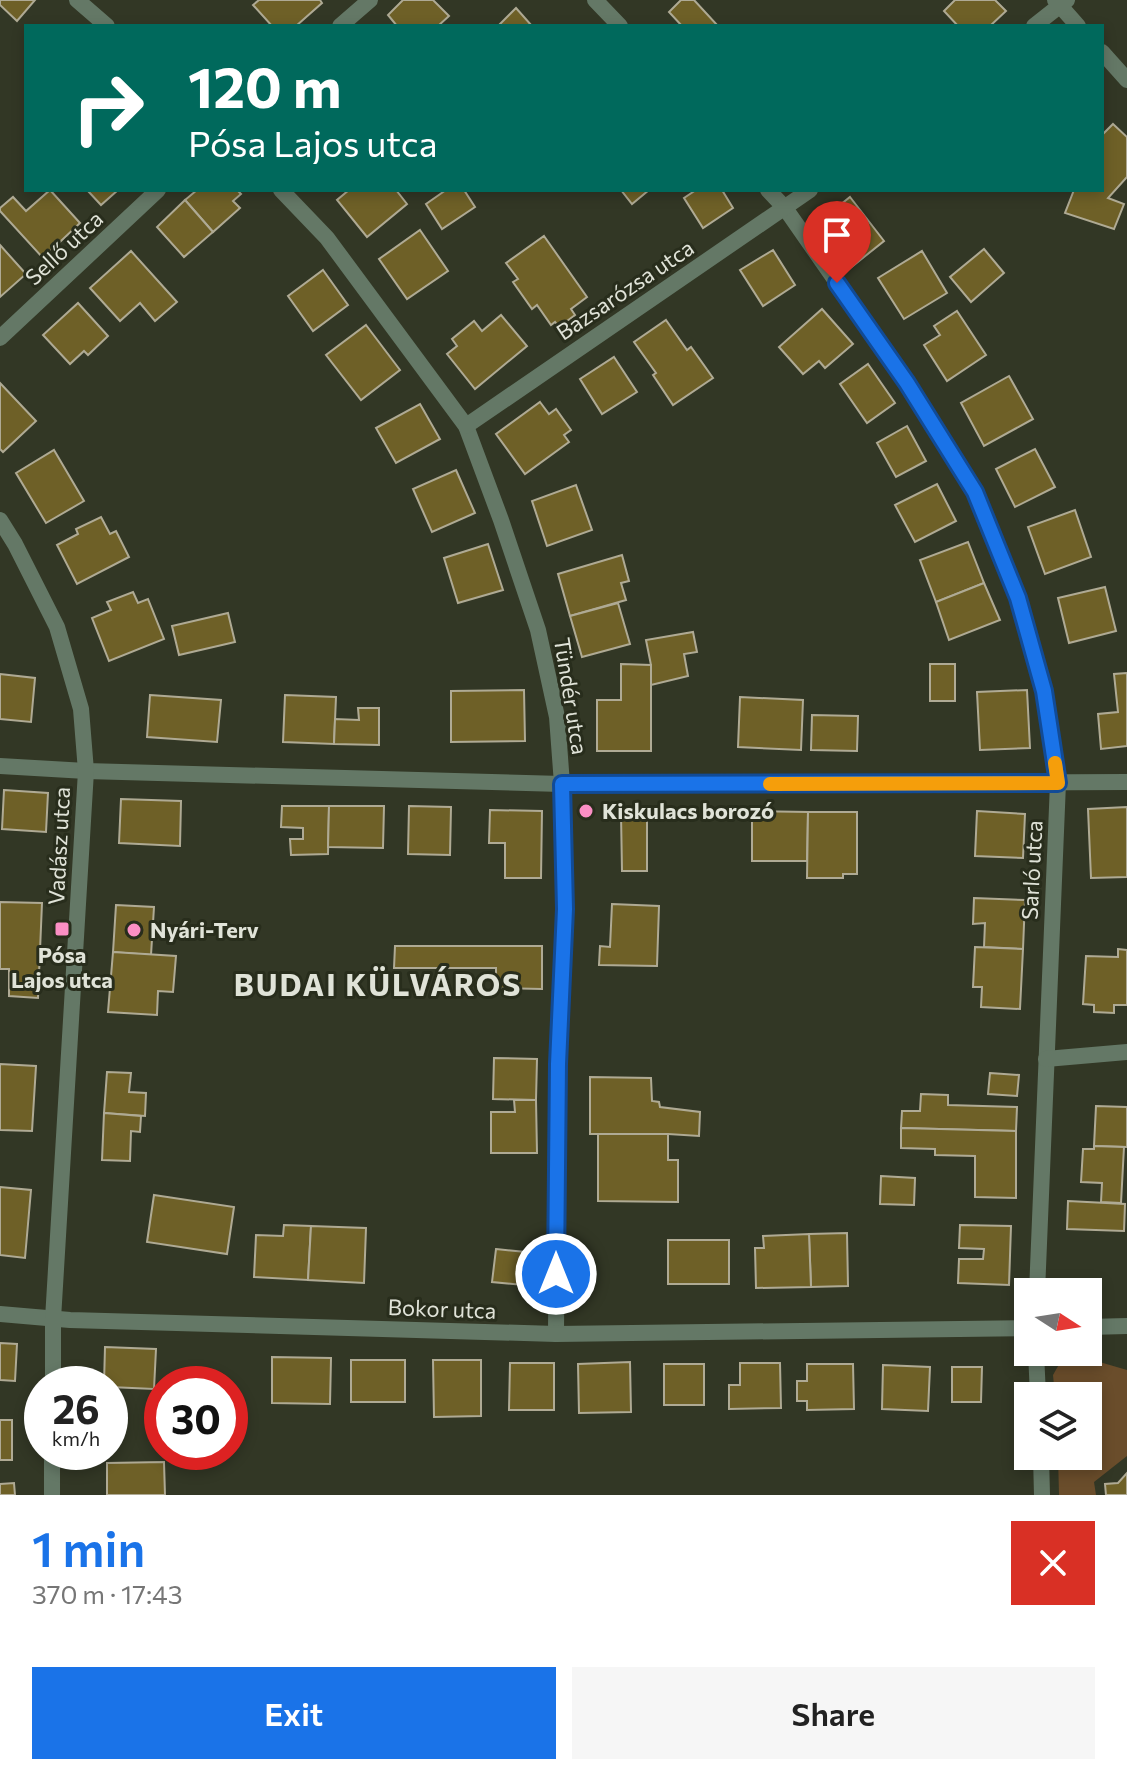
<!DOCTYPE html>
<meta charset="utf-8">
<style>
:root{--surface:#fff;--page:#f6f6f6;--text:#222;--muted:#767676;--accent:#1a73e8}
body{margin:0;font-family:Commissioner,sans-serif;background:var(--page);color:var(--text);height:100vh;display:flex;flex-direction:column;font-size:30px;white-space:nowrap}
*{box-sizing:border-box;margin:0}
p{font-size:26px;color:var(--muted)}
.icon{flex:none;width:44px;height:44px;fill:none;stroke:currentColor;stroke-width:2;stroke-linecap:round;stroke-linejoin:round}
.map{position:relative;height:1495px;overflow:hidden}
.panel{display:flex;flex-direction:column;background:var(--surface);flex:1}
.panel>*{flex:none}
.hud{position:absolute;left:24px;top:24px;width:1080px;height:168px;border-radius:0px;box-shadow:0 4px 12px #0003;background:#00695c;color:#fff;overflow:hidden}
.needle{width:52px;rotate:102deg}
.fabs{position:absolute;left:1014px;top:1278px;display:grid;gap:16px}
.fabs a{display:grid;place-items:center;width:88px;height:88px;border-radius:0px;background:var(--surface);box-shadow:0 4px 12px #0003;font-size:40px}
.speed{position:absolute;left:24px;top:1366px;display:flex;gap:16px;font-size:40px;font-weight:700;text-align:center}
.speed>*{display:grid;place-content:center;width:104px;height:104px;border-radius:50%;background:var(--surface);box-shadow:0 4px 12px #0003;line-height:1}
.speed small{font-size:20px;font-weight:400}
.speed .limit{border:12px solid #d22;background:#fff;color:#111}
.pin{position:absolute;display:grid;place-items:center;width:68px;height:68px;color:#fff;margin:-82px -34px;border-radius:50% 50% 50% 0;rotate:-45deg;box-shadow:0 0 8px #0007}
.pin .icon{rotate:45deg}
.me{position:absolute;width:88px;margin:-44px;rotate:0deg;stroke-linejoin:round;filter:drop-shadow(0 0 6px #0008)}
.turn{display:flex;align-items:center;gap:28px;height:168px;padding:0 32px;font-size:36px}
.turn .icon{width:104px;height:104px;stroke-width:2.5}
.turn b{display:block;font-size:56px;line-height:68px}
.round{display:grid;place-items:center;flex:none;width:84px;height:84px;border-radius:0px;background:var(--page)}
.overview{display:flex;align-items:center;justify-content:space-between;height:136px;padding:0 32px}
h1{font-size:48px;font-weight:600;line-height:60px;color:var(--accent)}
.action{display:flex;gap:16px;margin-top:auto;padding:16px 32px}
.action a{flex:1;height:92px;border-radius:0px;background:var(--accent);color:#fff;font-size:32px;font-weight:600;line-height:92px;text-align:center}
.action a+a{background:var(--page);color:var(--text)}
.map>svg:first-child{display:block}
.green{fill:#6a4d2b}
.building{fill:#6e6027;stroke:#afaa94;stroke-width:2}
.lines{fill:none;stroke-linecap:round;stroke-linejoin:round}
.minor{stroke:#647866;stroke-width:16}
.tertiary{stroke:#647866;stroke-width:16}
.route-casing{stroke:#114b97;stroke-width:20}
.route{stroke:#1a73e8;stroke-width:14}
.slow{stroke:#f59e0b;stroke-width:14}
.poi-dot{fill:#fb8fc4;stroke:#282d1c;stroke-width:3}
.labels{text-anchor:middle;stroke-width:6;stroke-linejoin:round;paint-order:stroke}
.street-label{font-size:22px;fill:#e0e3d8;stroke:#282d1c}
.poi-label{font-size:22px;font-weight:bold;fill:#e0e3d8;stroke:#282d1c;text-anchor:start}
.district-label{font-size:30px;font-weight:bold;letter-spacing:2px;fill:#e0e3d8;stroke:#282d1c}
</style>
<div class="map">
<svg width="1127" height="1495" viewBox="0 0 1127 1495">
<rect width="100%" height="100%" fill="#323725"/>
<polygon class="green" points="1079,1356 1127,1370 1127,1456 1094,1482 1096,1495 1059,1495 1058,1456 1088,1456 1088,1396 1055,1396 1053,1375 1061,1361"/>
<g class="building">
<polygon points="0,0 35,0 17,21 0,5"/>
<polygon points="259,0 320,0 322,3 296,26 272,26 253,5"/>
<polygon points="403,0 433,0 449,16 438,26 397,26 388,15"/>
<polygon points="681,0 694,0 718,26 682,26 669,12"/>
<polygon points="955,0 995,0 1006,11 990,26 958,26 944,11"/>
<polygon points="516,8 532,26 498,26"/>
<polygon points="1113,124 1127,137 1127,177 1108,198 1124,204 1114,229 1065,213 1074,190 1102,190 1102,135"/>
<polygon points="50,190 80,223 43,258 0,211 0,208 13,197 26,211"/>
<polygon points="87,190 118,190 101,205"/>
<polygon points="197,190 237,190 241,194 233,201 240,208 213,232 185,200"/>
<polygon points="349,190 396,190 407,204 367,237 337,200"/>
<polygon points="446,190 464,190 475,207 442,229 426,204"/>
<polygon points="621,190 649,190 632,204"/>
<polygon points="696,190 722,190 733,208 703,228 684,198"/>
<polygon points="850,197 884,241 844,273 809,230"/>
<polygon points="185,200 213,232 184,257 157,227"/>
<polygon points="420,230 448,271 407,299 379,259"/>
<polygon points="544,236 587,297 571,309 575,315 559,327 555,322 551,325 537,305 532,309 513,282 518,279 506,263"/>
<polygon points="0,245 26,274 0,297"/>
<polygon points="984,249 1004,273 971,302 950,277"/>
<polygon points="773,250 795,285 763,306 740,270"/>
<polygon points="131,251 177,302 155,321 140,303 120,321 90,288"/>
<polygon points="922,251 947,293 904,319 878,278"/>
<polygon points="323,270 348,305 313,331 288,296"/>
<polygon points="78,303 108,336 88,355 84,351 70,364 43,335"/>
<polygon points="822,309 853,344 825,368 819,361 803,374 779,347"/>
<polygon points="957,311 986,355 947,381 924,345 940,335 934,326"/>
<polygon points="501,315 527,346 475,389 447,354 457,346 452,339 474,321 482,331"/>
<polygon points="666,320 687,350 691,347 713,378 673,405 653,375 656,373 634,342"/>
<polygon points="366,325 400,370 361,400 326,355"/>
<polygon points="614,357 637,392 602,414 580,379"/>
<polygon points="868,364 895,403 867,423 840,384"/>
<polygon points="1009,376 1033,419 984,446 961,403"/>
<polygon points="0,383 36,421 3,452 0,449"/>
<polygon points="540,402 549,414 556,409 571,430 564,435 569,442 525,474 496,434"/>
<polygon points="420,404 440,439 396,463 376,428"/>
<polygon points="907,426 926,461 896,477 877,443"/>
<polygon points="1035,449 1055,487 1015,507 996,469"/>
<polygon points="54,450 84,501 46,523 16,473"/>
<polygon points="456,470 475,513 432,532 413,489"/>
<polygon points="937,484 956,521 915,542 895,505"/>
<polygon points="576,485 592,530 547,546 532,501"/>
<polygon points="1075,510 1091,557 1045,574 1028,527"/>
<polygon points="101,517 110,534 116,531 129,557 77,584 57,545 78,534 76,529"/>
<polygon points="968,542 984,583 936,602 920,560"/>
<polygon points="488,544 503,590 458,603 444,558"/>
<polygon points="622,555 629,581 621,583 626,600 570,616 558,574"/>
<polygon points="984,583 1000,620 949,640 936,602"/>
<polygon points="1105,587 1116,631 1069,643 1058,598"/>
<polygon points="133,592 138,603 148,599 164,639 109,661 92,618 111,610 107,602"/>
<polygon points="618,603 630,644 582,657 570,616"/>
<polygon points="228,613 235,642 179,655 172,626"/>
<polygon points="693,632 697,652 684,654 688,676 651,685 651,665 646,640"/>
<polygon points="621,664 651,665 651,751 597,751 597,700 621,700"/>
<rect x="930" y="664" width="25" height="37"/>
<polygon points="1127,673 1127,746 1101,749 1098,714 1118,712 1114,674"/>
<polygon points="0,674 35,678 31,722 0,719"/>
<polygon points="524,690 525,741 451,742 451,691"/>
<polygon points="1027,690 1030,748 980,750 977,692"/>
<polygon points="150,695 221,700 217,742 147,737"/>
<polygon points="285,695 336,697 334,744 283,742"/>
<polygon points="740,697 803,700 801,750 738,747"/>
<polygon points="358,708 379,708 379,745 334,744 335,719 359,720"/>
<polygon points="812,715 858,716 857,751 811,750"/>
<polygon points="4,790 48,793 46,832 2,829"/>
<polygon points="121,799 181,801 180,846 119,843"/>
<polygon points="282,806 329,806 328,854 291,855 290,839 303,839 303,828 281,827"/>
<polygon points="329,806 384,806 383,848 328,847"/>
<polygon points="409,806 451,807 450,855 408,854"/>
<polygon points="1127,807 1127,877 1091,878 1088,809"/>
<polygon points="490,810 542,811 541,878 505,878 505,843 489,843"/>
<polygon points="752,811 808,812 807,861 752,861"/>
<polygon points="977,811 1025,814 1023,858 975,856"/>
<polygon points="808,812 857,812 857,874 843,874 843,878 807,878"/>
<polygon points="621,814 647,814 647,871 622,871"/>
<polygon points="974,898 1025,900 1023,949 984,947 985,923 973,924"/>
<polygon points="0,902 42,903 38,998 9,996 9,969 0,969"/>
<polygon points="612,904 659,906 657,966 599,965 600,946 610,947"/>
<polygon points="116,905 154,907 151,955 113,952"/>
<polygon points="395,946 542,946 542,989 496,988 496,968 394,968"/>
<polygon points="975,947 1023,949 1020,1009 981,1007 982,987 973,987"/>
<polygon points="1118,949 1127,950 1127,1005 1114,1005 1114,1013 1094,1012 1094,1005 1083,1004 1086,956 1118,957"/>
<polygon points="113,952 176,956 173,992 158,991 157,1015 108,1012"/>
<polygon points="494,1058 537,1059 536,1100 493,1099"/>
<polygon points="0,1064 36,1066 32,1131 0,1130"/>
<polygon points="107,1072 131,1073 129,1092 146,1093 145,1116 104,1113"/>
<polygon points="990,1073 1019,1075 1017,1096 988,1094"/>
<polygon points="590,1077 651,1078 652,1101 659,1102 660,1107 700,1112 699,1136 668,1134 590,1134"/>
<polygon points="921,1094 948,1095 948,1105 1017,1107 1016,1131 901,1128 902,1111 920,1111"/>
<polygon points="514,1100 536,1100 537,1153 491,1153 491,1112 515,1112"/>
<polygon points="1096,1106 1127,1107 1127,1147 1094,1146"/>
<polygon points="104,1113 141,1116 140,1132 131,1131 130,1161 102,1160"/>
<polygon points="901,1128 1016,1131 1016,1198 975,1197 975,1156 935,1155 935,1149 901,1148"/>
<polygon points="598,1134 668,1134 668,1160 678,1160 678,1202 598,1201"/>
<polygon points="1094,1146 1124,1147 1121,1203 1101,1202 1102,1183 1081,1182 1083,1149 1094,1149"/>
<polygon points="881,1176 915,1178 914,1205 880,1204"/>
<polygon points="0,1187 31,1190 25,1258 0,1255"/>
<polygon points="154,1195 234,1207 227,1254 147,1242"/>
<polygon points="1068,1201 1125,1204 1124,1231 1067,1229"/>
<polygon points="284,1225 311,1226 308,1280 254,1277 256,1235 283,1236"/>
<polygon points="960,1225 1011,1226 1009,1285 958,1283 959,1259 983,1259 984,1249 959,1248"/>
<polygon points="311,1226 366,1228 364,1283 308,1280"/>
<polygon points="847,1233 848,1286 811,1287 809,1234"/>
<polygon points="809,1234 811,1287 756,1288 755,1248 764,1248 763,1236"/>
<rect x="668" y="1240" width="61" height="44"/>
<polygon points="496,1249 536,1253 533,1286 492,1282"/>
<polygon points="0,1343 17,1344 15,1381 0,1380"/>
<polygon points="105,1347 156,1349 154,1389 110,1387 110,1384 104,1384"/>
<polygon points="272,1357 331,1358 330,1404 272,1403"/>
<rect x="351" y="1360" width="54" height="42"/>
<polygon points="433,1360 481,1360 481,1416 434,1417"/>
<polygon points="630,1362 631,1412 579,1413 578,1364"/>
<polygon points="510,1363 554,1363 554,1410 509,1410"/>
<polygon points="740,1363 780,1363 781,1408 729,1409 729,1385 740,1385"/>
<rect x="664" y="1364" width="40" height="41"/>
<polygon points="807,1364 853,1364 854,1409 807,1410 807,1401 797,1401 797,1381 807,1381"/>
<polygon points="883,1365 930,1367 928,1411 882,1409"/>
<polygon points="952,1367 982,1367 981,1402 952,1402"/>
<rect x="0" y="1420" width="12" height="40"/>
<polygon points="164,1462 165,1495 107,1495 107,1463"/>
<polygon points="1127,1473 1127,1495 1106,1495 1105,1484 1118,1483"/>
<polygon points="14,1483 15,1495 0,1495 0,1484"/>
</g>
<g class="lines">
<g class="minor">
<polyline points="77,0 107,26"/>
<polyline points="595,0 620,26"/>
<polyline points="340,26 370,0"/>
<polyline points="1034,26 1067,0"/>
<polyline points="281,190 327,238 466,426 501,520 538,630 557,717 562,784 565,909 558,1064 556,1334"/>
<polyline points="768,190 785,208 907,383 975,492 1018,598 1044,691 1058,783 1037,1292"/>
<polyline points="0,338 158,190"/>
<polyline points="466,426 810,190"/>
<polyline points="0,766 86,771 562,784 1127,782"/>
<polyline points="1046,1059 1127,1052"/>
<polyline points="0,1314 70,1320 556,1334 1028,1328"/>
<polyline points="1088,1327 1127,1326"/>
<polyline points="1036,1352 1038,1396"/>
<polyline points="1041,1456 1042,1495"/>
</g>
<g class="tertiary">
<polyline points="1055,0 1078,26"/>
<polyline points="1102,52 1127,80"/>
<polyline points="0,520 15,544 57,627 81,709 86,771 53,1319 53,1384"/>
<polyline points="52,1495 52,1452"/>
</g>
</g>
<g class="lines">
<defs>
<polyline id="route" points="556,1274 558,1064 565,909 562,784 1058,783 1044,691 1018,598 975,492 907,383 837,283"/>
</defs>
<use href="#route" class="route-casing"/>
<use href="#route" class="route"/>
<polyline class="slow" points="770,784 1058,783 1055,763"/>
</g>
<g class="poi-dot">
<circle cx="586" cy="811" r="8"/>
<rect x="54" y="921" width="16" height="16" rx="4"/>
<circle cx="134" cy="930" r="8"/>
</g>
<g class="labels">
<g class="street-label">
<text transform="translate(64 248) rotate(-43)" y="8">Sellő utca</text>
<text transform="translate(625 290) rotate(-34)" y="8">Bazsarózsa utca</text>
<text transform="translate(571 696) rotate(81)" y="8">Tündér utca</text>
<text transform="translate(59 846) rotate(-87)" y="8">Vadász utca</text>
<text transform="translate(1032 870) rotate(-87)" y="8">Sarló utca</text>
<text transform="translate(442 1309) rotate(2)" y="8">Bokor utca</text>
</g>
<g class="poi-label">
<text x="602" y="819">Kiskulacs borozó</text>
<text x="150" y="938">Nyári-Terv</text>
<text x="62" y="963" text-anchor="middle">Pósa<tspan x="62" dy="25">Lajos utca</tspan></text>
</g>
<g class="district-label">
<text x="378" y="996">BUDAI KÜLVÁROS</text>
</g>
</g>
</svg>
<div class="fabs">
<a><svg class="needle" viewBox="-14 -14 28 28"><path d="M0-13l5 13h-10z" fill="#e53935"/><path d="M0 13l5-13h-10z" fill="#767676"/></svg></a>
<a><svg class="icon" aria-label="layers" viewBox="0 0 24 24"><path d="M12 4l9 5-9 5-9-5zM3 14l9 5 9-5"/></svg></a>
</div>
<div class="speed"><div>26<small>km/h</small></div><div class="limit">30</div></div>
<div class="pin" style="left:837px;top:283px;background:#d93025"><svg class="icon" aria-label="arrive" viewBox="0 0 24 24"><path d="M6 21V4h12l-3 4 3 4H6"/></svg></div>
<svg class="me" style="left:556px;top:1274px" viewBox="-20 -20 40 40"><circle r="17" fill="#1a73e8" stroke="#fff" stroke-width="3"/><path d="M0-11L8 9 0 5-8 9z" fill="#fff"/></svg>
<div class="hud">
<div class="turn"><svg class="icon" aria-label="right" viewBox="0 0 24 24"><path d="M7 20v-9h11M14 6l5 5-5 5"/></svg><div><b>120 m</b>Pósa Lajos utca</div></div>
</div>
</div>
<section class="panel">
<div class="overview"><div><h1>1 min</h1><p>370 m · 17:43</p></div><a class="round" style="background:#d93025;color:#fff"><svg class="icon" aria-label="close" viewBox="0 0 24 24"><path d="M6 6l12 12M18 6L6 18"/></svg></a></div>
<div class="action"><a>Exit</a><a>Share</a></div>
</section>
